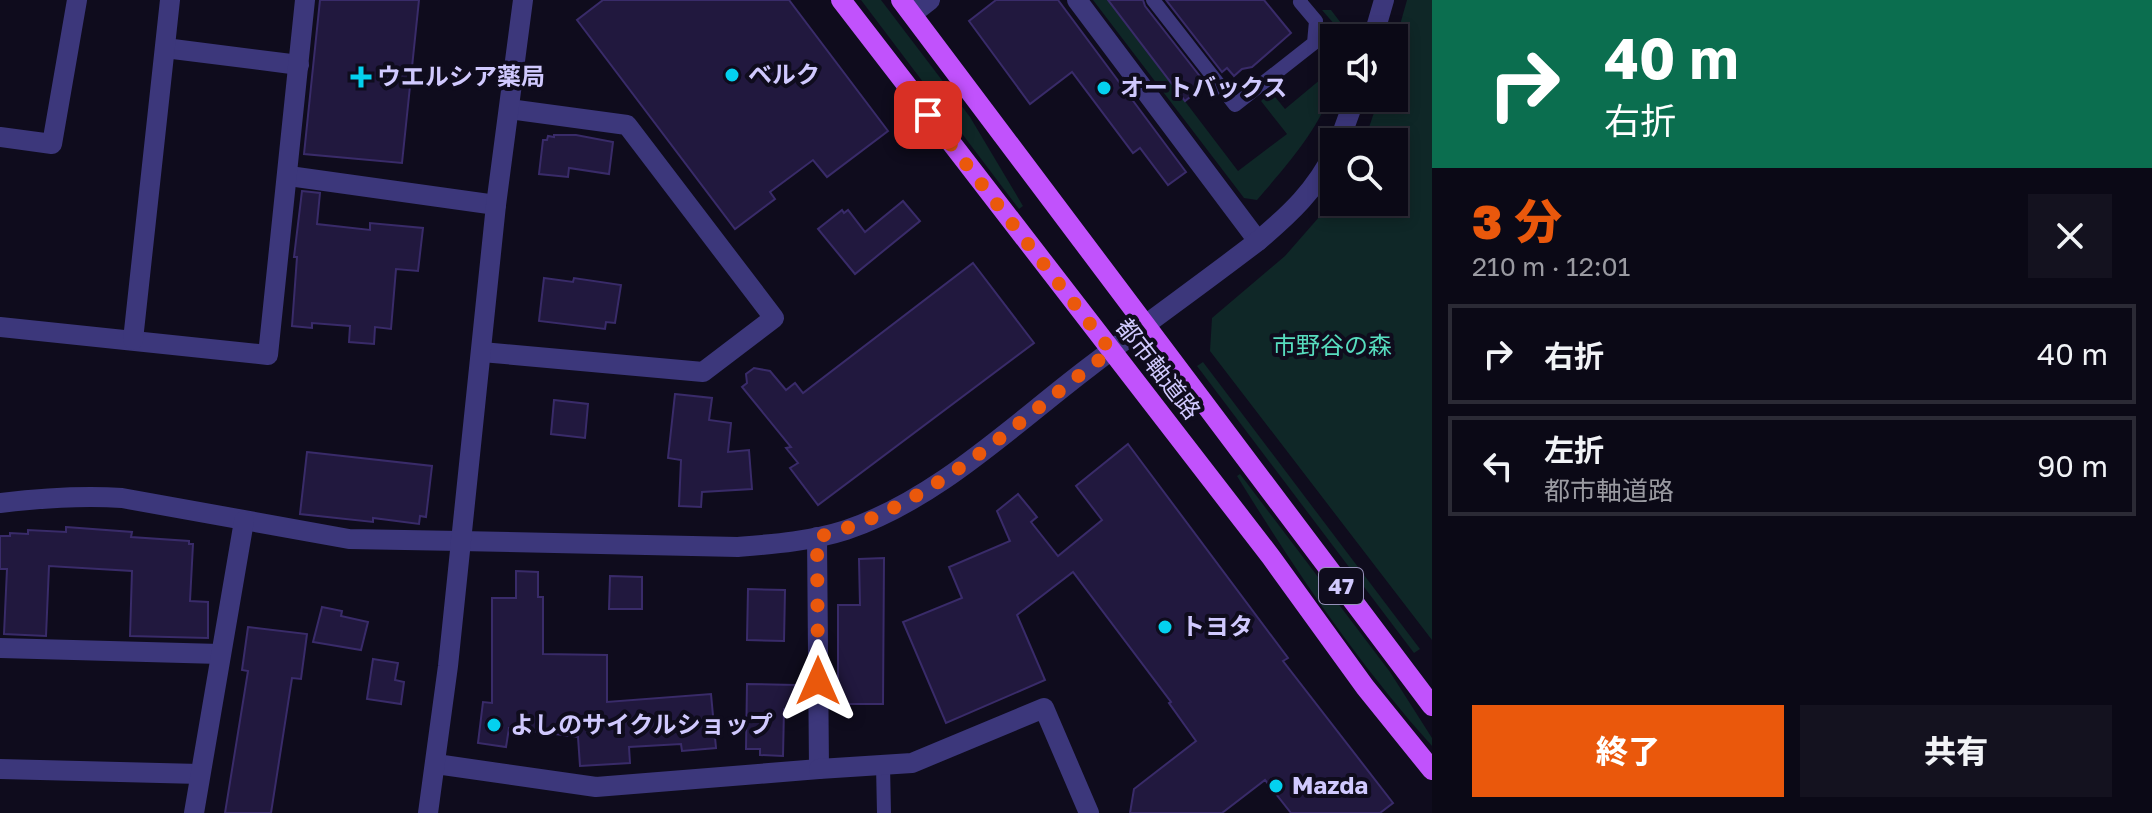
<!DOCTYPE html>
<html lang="ja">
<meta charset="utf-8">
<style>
:root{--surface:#0b0916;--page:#14121f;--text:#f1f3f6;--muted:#9a9aa1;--line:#2b2a35;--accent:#ea580c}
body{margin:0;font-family:"Golos Text","Noto Sans JP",sans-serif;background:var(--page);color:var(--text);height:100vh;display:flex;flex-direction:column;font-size:30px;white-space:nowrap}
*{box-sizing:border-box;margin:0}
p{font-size:26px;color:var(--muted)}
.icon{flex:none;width:44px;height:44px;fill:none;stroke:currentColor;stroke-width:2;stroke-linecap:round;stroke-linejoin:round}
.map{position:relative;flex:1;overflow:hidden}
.sheet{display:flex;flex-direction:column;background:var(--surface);width:720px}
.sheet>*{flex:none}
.banner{background:#0b6e4f;color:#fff;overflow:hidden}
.controls{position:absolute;left:1320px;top:24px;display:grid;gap:16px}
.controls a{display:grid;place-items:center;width:88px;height:88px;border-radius:0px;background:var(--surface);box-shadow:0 4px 12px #0003,0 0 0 2px var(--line);font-size:40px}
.pin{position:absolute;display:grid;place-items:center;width:68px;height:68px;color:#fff;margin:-34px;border-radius:16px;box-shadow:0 4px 12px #0006}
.me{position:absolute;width:88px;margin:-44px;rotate:0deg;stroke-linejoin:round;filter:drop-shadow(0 0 6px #0008)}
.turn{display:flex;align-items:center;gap:28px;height:168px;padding:0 40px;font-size:36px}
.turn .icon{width:104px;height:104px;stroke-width:2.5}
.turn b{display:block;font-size:56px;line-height:68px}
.round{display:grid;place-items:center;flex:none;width:84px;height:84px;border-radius:0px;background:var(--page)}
.summary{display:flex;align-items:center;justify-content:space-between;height:136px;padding:0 40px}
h1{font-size:48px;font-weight:800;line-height:60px;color:var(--accent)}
.primary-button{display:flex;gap:16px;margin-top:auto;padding:16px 40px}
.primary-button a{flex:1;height:92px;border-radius:0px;background:var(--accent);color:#fff;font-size:32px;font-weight:800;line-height:92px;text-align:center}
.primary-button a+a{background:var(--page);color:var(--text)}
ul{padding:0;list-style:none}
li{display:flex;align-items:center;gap:24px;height:100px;margin:0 16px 12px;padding:0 24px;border:4px solid var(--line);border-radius:0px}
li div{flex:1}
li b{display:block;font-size:30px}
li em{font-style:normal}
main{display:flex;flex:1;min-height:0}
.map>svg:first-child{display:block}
.green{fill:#0f2727}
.building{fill:#21183e;stroke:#392b69;stroke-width:2}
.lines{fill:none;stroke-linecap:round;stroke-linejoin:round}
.service{stroke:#3c377b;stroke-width:14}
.minor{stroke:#3c377b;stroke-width:20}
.tertiary{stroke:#3c377b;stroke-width:20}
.primary{stroke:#c152fc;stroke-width:20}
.route{stroke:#ea580c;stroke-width:14;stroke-dasharray:0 25.2}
.poi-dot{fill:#04d1ef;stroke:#0f0c1d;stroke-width:3}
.labels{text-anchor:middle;stroke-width:8;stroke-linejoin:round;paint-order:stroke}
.shield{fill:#0f0c1d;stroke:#9690ba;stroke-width:2}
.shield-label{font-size:22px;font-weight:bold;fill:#d0c9fe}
.poi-label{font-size:24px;font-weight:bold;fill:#d0c9fe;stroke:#0f0c1d;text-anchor:start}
.park-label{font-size:24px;fill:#57dcbe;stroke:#0f0c1d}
.street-label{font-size:24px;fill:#d0c9fe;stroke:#0f0c1d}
</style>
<main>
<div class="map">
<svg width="1432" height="813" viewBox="0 0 1432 813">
<rect width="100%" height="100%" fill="#0f0c1d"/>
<g class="green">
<polygon points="861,0 881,0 970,117 1023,206 1019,209"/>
<path d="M1093,0H1108L1238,171L1287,134L1261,101L1271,92L1285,109L1321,79L1335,25L1322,10H1331L1347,31L1345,38H1334C1334,50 1335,63 1334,75C1330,119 1284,168 1257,200L1244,198Z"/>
<polygon points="1407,0 1432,0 1432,640 1210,351 1212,318 1285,256 1334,200 1394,202 1394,142 1364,142 1379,98 1394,98 1394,46"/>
<polygon points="1203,362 1420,649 1414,653 1197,366"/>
<path d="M1240,474L1390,672L1432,738V746C1358,664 1295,570 1237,476Z"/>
</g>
<g class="building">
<polygon points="320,0 419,0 402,163 304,154"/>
<polygon points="603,0 789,0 888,131 827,177 813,160 770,192 775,199 735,229 577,20"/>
<polygon points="996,0 1058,0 1186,172 1168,185 1140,148 1133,153 1072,72 1030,104 969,21"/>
<polygon points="1108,0 1143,0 1145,6 1206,84 1185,101"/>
<polygon points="1166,0 1264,0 1291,33 1252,67 1242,69 1234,76 1227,68 1222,72"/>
<polygon points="554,135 576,135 613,142 609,174 569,168 568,177 539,174 543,140 547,140 548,136 554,137"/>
<polygon points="302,191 320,193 317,224 370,230 370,223 423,228 418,271 396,269 391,329 375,327 374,344 349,342 350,326 312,323 312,328 292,326 297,257 294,257"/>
<polygon points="903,201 920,221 855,274 818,229 842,210 844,213 848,210 865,232"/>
<polygon points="973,263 1034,343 818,505 790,468 798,463 786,448 791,447 742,387 747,383 746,374 754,368 770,371 786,390 795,383 803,393"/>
<polygon points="544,278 573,282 574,278 621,285 615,323 606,322 605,329 539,321"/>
<polygon points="675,394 712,398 709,420 731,423 728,452 749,450 752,489 702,492 701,507 679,506 681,460 668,458"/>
<polygon points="554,400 588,404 585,438 551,434"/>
<polygon points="1128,444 1288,658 1283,661 1393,803 1380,813 1291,813 1265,780 1222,813 1130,813 1134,789 1196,741 1169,703 1171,702 1073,572 1017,615 1045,680 946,723 903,622 962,598 949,567 1010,541 997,511 1018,494 1037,517 1031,522 1058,556 1102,520 1076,486"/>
<polygon points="307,452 432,466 426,517 420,516 419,524 373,518 373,522 300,514"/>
<polygon points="66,527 132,532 131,537 189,541 189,544 193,544 190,601 208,602 208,638 130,636 132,571 49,566 46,636 4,634 7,569 0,569 0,536 10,536 10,533 28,534 28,530 66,532"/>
<polygon points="884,558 883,704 838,704 838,605 860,605 859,559"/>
<polygon points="516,571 538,572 538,597 543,597 543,654 607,655 607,702 711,694 716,748 682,751 681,744 629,747 630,763 580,766 578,737 509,728 506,747 478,743 483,702 492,703 492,598 516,598"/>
<polygon points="610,576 642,577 642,609 609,609"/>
<polygon points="748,589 785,590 784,641 747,640"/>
<polygon points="322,607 342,611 341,616 368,622 361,650 313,642"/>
<polygon points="248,627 307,634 301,679 292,678 271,813 225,813 248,671 242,670"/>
<polygon points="373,659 398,663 395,680 404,682 401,704 367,699"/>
<polygon points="747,684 795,685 794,710 784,709 783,756 760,755 760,749 746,749"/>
</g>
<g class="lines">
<g class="service">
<polyline points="1153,0 1235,105 1314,43 1316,21 1300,2 1301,0"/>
<polyline points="883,765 884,813"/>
</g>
<g class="minor">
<polyline points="1077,0 1258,241"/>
<polyline points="912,14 930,0"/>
<polyline points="165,48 299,65"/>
<polyline points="0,137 52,144 77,0"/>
<polyline points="289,176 496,205"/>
<polyline points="0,327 268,355 305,0"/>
<polyline points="133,340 170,0"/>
<polyline points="482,352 703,372 774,318 627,125 509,109"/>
<path d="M0,503C42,498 80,495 122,498L349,539L460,541"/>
<polyline points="0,648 220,654"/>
<polyline points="436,764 596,787 819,769 817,537"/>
<polyline points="0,769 200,774"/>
<polyline points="819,769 912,763 1044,708 1089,813"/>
<polyline points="194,813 244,521"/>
</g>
<g class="tertiary">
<polyline points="1373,38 1384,0"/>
<polyline points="1339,142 1355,98"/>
<path d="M460,541L738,547C774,544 812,541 846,530C936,500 1013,425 1088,368C1144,325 1202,284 1258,241C1289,215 1317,189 1334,152"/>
<polyline points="428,813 448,666 496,205 523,0"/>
</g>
<g class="primary">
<polyline points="841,0 1271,557 1365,687 1432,770"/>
<polyline points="901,0 1432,706"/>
</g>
</g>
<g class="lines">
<path class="route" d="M818,681L817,537C932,508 1019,419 1111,351L928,115"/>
</g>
<g class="poi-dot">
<circle cx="732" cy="75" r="8"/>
<path d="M357 65h8v8h8v8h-8v8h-8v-8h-8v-8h8z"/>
<circle cx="1104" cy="88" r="8"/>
<circle cx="1165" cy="627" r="8"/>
<circle cx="494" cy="725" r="8"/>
<circle cx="1276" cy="786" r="8"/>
</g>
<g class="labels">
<rect class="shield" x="1319" y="568" width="44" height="36" rx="6"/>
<g class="shield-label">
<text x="1341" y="594">47</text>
</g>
<g class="poi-label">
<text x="748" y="83">ベルク</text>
<text x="377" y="85">ウエルシア薬局</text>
<text x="1120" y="96">オートバックス</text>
<text x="1181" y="635">トヨタ</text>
<text x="510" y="733">よしのサイクルショップ</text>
<text x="1292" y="794">Mazda</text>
</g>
<g class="park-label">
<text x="1332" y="354">市野谷の森</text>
</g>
<g class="street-label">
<text transform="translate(1158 369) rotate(52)" y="8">都市軸道路</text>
</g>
</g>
</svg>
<div class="controls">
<a><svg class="icon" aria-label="sound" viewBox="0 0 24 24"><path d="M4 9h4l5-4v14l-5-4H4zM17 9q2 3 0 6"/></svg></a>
<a><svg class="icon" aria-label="search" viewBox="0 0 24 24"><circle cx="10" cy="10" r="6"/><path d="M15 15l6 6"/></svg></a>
</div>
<div class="pin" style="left:928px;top:115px;background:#d93025"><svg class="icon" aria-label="arrive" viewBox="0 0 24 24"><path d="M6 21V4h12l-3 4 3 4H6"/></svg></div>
<svg class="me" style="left:818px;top:681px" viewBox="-20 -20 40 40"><path d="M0-17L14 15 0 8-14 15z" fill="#ea580c" stroke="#fff" stroke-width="4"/></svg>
</div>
<section class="sheet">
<div class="banner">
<div class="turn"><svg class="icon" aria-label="right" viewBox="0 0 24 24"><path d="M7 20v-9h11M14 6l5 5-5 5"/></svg><div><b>40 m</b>右折</div></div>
</div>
<div class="summary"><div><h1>3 分</h1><p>210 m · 12:01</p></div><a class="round"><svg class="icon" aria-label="close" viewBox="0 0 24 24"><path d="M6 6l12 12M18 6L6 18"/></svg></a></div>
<ul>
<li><svg class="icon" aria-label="right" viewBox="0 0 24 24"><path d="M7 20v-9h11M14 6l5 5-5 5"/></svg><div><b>右折</b></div><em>40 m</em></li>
<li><svg class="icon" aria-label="left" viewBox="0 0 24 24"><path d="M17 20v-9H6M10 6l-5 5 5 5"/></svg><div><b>左折</b><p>都市軸道路</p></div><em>90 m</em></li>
</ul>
<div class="primary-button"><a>終了</a><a>共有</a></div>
</section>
</main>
